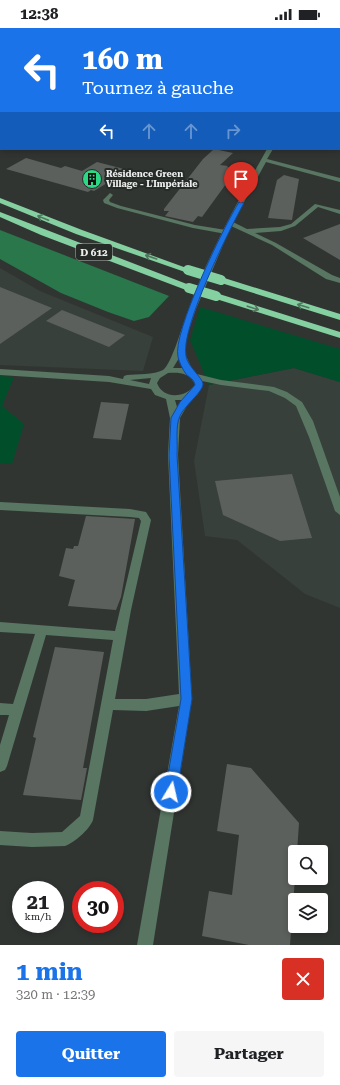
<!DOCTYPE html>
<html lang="fr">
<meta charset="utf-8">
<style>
:root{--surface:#fff;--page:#f6f6f6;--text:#202124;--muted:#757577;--accent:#1a73e8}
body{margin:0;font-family:"Roboto Serif",serif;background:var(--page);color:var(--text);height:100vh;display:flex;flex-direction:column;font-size:15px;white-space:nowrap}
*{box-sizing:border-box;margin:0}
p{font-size:13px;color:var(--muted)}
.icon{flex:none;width:22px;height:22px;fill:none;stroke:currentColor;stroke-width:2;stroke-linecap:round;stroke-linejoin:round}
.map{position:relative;height:917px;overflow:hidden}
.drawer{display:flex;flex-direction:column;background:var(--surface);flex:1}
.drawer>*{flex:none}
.top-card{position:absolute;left:0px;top:0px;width:340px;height:122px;box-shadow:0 2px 6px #0003;background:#1a73e8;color:#fff;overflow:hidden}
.controls{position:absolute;left:288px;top:817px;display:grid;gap:8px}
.controls a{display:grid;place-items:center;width:40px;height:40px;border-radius:4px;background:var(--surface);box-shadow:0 2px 6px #0003;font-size:20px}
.speed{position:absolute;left:12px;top:853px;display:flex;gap:8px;font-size:20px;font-weight:700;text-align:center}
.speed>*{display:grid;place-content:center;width:52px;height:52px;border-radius:50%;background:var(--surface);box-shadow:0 2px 6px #0003;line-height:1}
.speed small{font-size:10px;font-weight:400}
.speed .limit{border:6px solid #d22;background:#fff;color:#111}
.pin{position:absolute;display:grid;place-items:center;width:34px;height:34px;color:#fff;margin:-41px -17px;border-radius:50% 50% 50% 0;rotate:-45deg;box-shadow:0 0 4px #0007}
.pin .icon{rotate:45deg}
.me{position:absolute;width:44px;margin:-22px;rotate:9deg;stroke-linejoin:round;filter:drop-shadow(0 0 3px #0008)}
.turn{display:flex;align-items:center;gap:14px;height:84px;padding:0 16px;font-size:18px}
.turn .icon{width:52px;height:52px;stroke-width:2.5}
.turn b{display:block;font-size:28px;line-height:34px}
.lanes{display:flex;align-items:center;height:38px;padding:0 16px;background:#0003;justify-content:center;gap:20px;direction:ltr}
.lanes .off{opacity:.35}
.round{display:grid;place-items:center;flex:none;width:42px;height:42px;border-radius:4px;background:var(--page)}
.head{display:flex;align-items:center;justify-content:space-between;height:68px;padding:0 16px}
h1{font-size:24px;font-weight:700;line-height:30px;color:var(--accent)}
.cta{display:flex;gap:8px;margin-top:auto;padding:8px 16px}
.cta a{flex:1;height:46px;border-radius:4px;background:var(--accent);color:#fff;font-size:16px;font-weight:700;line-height:46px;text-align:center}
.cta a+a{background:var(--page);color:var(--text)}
.status{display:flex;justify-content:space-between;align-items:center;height:28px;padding:0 20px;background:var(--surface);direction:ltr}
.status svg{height:11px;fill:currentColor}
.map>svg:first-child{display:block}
.built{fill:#37403a}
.green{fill:#004e2a}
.water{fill:#29774b}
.building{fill:#5c605d}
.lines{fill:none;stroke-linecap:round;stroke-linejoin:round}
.lane{fill:#587662;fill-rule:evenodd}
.street{fill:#587662;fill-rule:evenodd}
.highway{fill:#84d0a0;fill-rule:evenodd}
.highway-bridge{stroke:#84d0a0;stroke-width:10}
.oneway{stroke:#51755e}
.route{fill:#1a73e8;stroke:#114b97}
.labels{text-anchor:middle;stroke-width:4;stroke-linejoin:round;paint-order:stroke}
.far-poi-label{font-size:9px;font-weight:bold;fill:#ebeeec;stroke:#272b28;text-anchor:start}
.shield{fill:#272b28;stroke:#b0b4b1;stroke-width:1}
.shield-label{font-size:10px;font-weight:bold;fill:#ebeeec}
</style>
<div class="status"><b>12:38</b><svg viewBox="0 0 49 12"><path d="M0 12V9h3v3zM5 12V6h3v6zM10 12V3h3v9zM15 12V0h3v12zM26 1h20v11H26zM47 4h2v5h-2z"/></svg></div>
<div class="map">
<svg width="340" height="917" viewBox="0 0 340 917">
<rect width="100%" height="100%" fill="#313532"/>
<g class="built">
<polygon points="0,240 40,263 153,309 143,343 0,337"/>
<polygon points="294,340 340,354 340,580 305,566 237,512 205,508 194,433 209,357"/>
</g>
<g class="green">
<polygon points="200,279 340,321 340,354 294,340 209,357 190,312"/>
<polygon points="0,348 14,349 2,378 24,396 12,436 0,435"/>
</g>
<polygon class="water" points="0,202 169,268 149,289 134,293 108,284 61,265 0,231"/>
<g class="building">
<polygon points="214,121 233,125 220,137 228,138 227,139 231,140 228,144 234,145 202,189 198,188 193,194 165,188 169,183 164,183 164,181 203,131"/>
<polygon points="26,130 61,140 65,138 82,143 97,134 124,141 122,143 125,144 94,163 91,162 88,164 6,141"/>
<polygon points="284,147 299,151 292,192 268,190 277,152"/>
<polygon points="340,196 340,232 303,210"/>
<polygon points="0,259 52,280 0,316"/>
<polygon points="62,282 125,307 109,319 46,293"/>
<polygon points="101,374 129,376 121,412 93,410"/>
<polygon points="292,446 312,510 280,513 223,487 215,453"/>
<polygon points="86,488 135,491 121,569 116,582 68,578 75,552 59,548 66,520 73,521 74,518 78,518"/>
<polygon points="55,619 104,624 83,740 87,740 81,772 23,767 36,710 33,709"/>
<polygon points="227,736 251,740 299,795 297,824 295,824 295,850 290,917 249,917 202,908 209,863 232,867 239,807 217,803"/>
</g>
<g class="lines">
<g class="lane">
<polygon points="110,165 113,167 109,172 110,174 121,178 195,197 226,202 229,204 226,206 193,200 117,180 104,175 103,172"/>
<path d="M0,474L130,481L146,484L151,492L131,582L115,671H146L150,673L152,677L150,681L146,683L113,682L93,792C89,802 75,814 65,818L32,819L0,817V803L32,805L62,804L80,788L113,612L46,607L7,738L5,742L0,744V717L9,687H0V675L13,676L35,606L0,604V594L115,603L141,493L139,490L130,489L0,482Z"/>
</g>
<g class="street">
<polygon points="273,0 284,0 285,1 274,1"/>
<rect x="339" y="7" width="1" height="2"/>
<rect x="0" y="44" width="1" height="2"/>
<path d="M267,121H273L267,131L340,150V154L266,134L233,194L247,201L280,199L291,196L315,176L340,182V186L318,179L295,198L281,203L255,205L276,215L332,247L340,250V255L326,251L272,217L231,198L196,281L184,316L186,318V328L193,343L197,346L221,352L274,359L287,364L302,374L313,393L340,469V487L335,483L309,409L296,378L285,370L269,363L221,357L202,353L203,357L197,367L192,369L180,390L178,427L192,671L153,917H137L179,678L146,683L142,681L140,677L142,673L146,671L179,666L168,427L170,390L166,371L155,367L151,361L109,354L0,347V341L109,348L123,351L124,348L127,347C137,346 154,347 163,342C172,336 183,295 188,283C208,226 238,173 267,121ZM179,330L183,340H173ZM168,345C179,344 191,345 195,357C186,370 163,372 157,355L160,350ZM151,350L149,356L130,352ZM175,372H182L177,379Z"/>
</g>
<g class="highway">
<polygon points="0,170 82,202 192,242 191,244 185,244 76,206 0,175"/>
<polygon points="0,184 192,258 194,260 189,263 186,262 41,207 0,189"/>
<polygon points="221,249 340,286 340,292 218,254 217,252"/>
<polygon points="216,265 340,304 340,310 213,270 211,268"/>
</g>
<g class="highway-bridge">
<polyline points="188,242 221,252"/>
<polyline points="189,260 216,268"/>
</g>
</g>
<defs><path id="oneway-shaft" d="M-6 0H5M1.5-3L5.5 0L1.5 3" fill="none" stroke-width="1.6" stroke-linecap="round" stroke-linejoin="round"/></defs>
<g class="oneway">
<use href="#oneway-shaft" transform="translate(43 190) rotate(-158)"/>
<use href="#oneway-shaft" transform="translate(151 229) rotate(-161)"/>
<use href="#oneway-shaft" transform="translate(303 278) rotate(-163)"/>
<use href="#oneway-shaft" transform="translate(253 280) rotate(18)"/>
</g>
<path class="route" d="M239,174L244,175C229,202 180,301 186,328C187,338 203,350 203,356C203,364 184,378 180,388C175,398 178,416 177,427L192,671L177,764L175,768L171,769L167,768L165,764L181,671L169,427L171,390L180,374L195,357C194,351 190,350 186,346C183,342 179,334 178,329C172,305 224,198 239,174Z"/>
<defs>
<symbol id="building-disc" viewBox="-11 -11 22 22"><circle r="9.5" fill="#2dd884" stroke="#272b28"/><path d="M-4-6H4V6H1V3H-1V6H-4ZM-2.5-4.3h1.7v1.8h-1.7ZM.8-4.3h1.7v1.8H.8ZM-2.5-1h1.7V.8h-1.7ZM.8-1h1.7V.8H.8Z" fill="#111"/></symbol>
</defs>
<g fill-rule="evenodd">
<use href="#building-disc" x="81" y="140" width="22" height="22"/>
</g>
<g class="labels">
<g class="far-poi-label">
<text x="106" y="149">Résidence Green<tspan x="106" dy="10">Village - L'Impériale</tspan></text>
</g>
<rect class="shield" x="76" y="216" width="36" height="16" rx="3"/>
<g class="shield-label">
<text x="94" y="228">D 612</text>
</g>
</g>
</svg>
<div class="controls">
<a><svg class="icon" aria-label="search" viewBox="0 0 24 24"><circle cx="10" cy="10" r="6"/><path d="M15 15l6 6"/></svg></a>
<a><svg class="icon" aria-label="layers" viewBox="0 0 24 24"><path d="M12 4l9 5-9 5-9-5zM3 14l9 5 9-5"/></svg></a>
</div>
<div class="speed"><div>21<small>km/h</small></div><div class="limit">30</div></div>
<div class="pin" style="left:241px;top:175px;background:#d93025"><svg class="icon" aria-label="arrive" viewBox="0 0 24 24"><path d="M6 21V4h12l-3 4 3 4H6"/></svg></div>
<svg class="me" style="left:171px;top:764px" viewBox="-20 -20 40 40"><circle r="17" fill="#1a73e8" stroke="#fff" stroke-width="3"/><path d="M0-11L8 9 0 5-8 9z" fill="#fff"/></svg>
<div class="top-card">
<div class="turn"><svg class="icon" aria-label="left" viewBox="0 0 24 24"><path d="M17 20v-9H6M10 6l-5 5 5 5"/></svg><div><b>160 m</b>Tournez à gauche</div></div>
<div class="lanes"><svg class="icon" aria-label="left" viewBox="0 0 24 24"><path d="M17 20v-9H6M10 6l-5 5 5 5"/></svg><svg class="icon off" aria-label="ahead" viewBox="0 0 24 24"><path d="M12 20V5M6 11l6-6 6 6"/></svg><svg class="icon off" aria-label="ahead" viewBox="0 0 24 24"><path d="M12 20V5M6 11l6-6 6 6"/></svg><svg class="icon off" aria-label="right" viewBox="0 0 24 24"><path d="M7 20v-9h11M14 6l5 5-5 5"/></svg></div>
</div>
</div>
<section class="drawer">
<div class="head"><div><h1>1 min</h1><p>320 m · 12:39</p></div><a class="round" style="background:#d93025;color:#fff"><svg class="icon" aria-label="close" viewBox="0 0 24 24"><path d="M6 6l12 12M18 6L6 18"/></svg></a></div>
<div class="cta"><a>Quitter</a><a>Partager</a></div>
</section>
